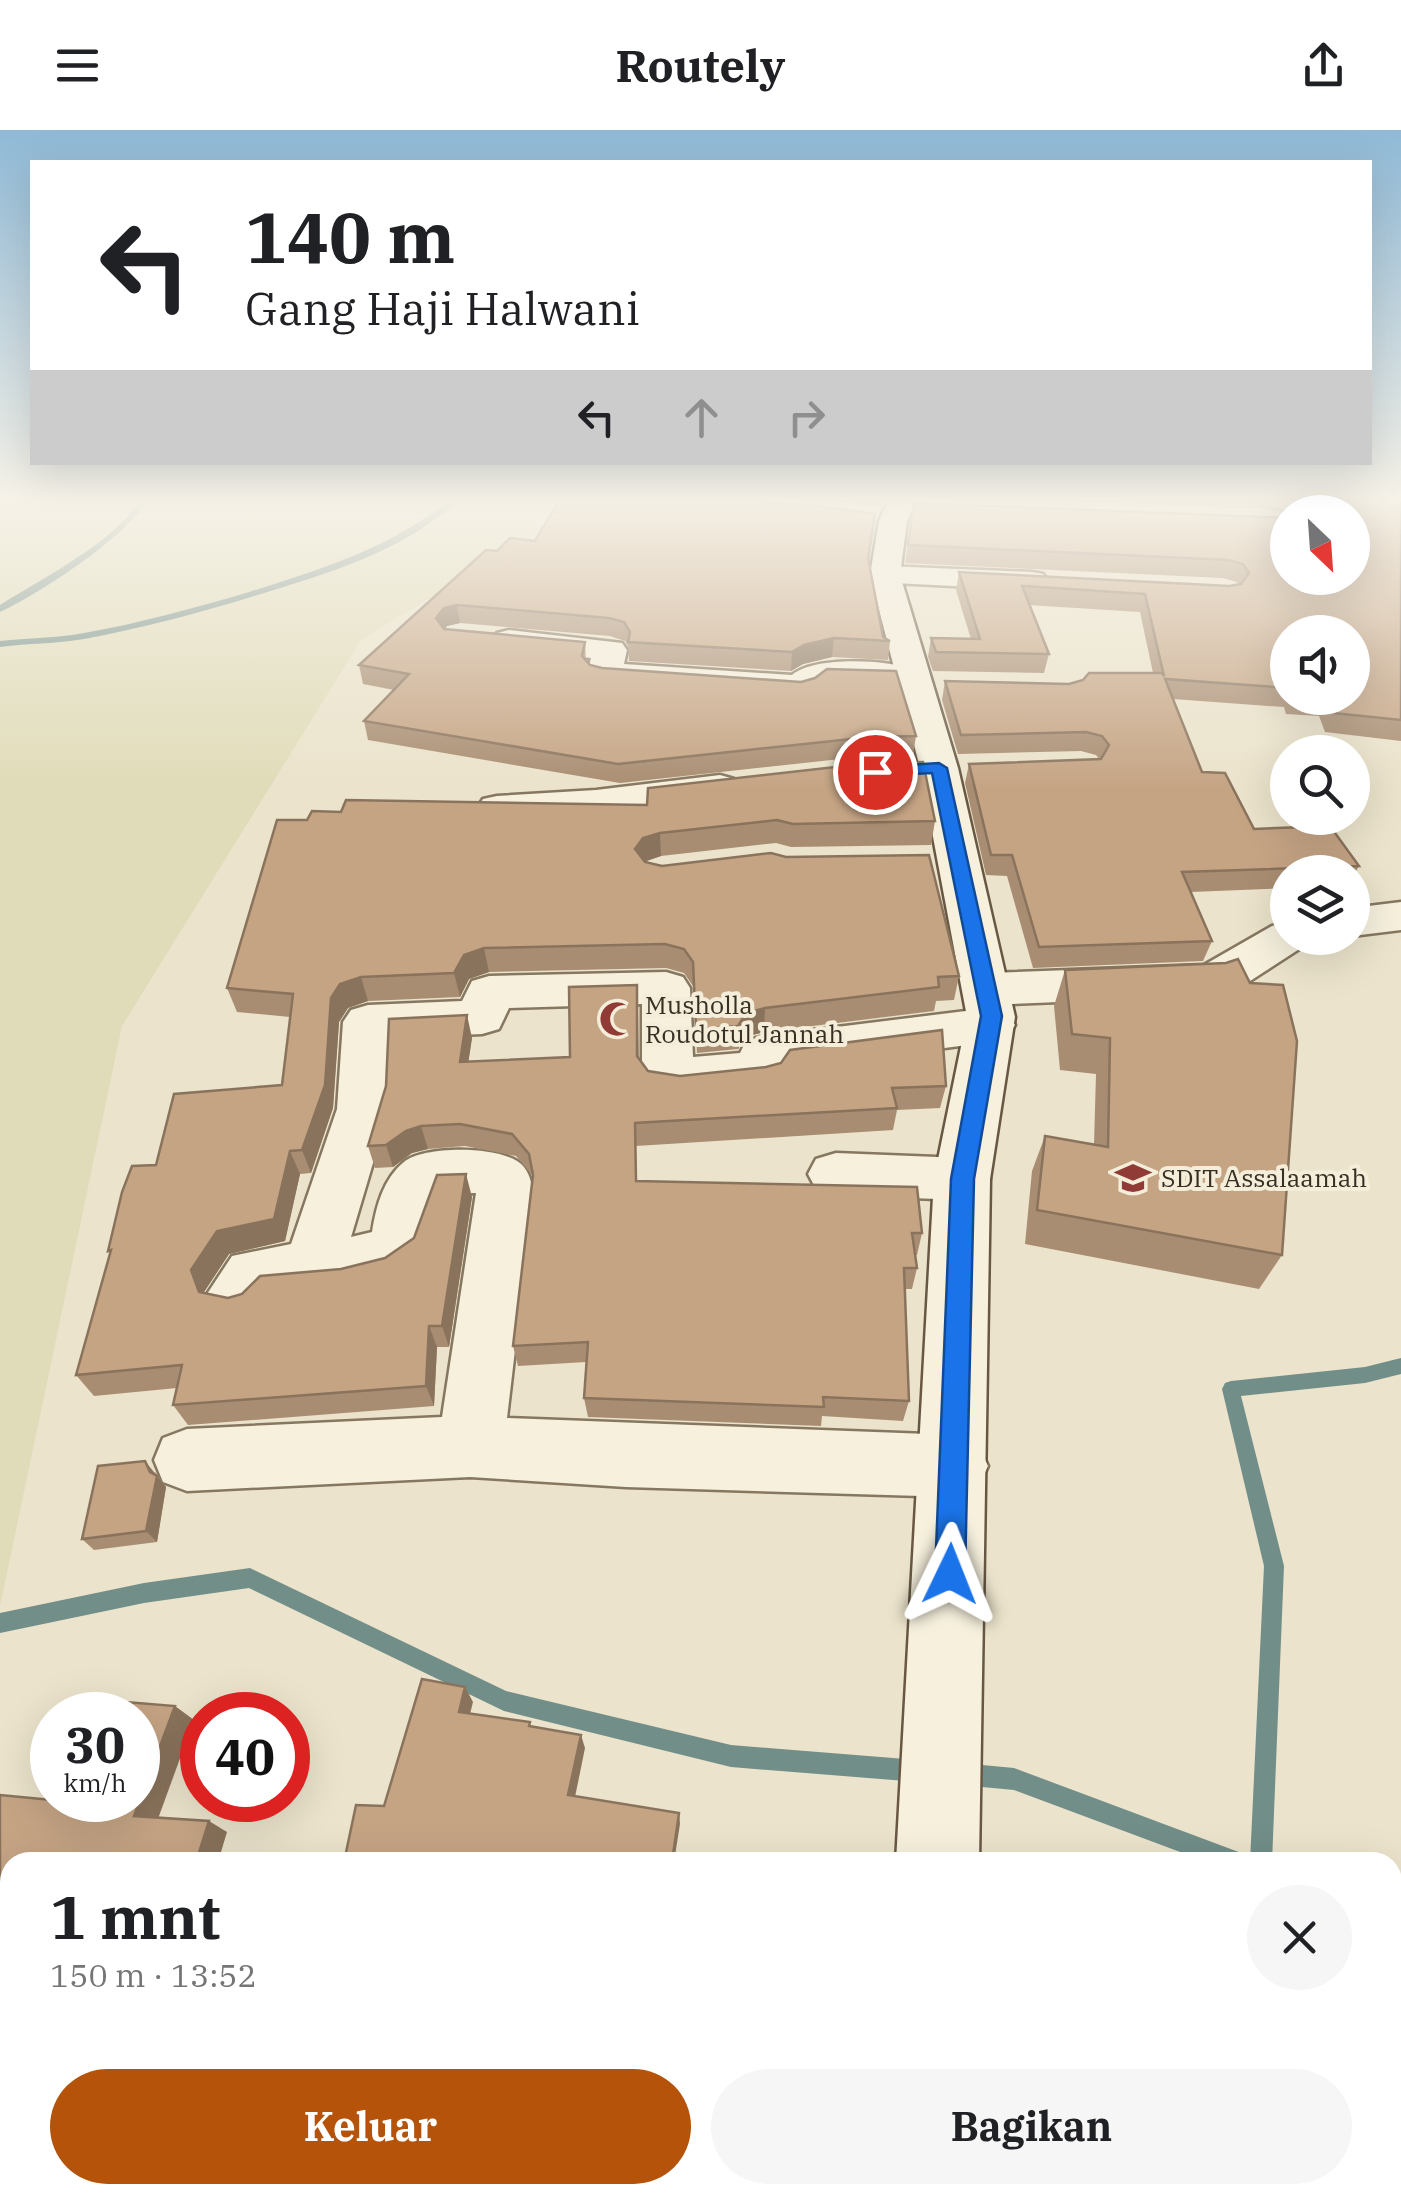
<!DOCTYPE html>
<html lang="id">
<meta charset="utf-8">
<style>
:root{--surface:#fff;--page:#f6f6f6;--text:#202124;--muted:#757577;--accent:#b45309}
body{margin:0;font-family:"IBM Plex Serif",serif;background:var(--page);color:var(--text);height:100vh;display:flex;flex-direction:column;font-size:38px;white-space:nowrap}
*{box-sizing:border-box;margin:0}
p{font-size:32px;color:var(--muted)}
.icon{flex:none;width:55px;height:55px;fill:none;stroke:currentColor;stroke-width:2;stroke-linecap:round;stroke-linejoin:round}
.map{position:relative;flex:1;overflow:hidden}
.panel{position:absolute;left:0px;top:1722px;width:1402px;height:352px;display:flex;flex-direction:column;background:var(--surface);border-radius:30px 30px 0 0;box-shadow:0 10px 40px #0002}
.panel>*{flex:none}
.hud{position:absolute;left:30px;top:30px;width:1342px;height:305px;border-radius:0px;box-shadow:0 10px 40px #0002;background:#fff;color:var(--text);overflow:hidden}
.needle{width:65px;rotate:155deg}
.controls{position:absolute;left:1270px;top:365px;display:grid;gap:20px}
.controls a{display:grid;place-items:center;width:100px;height:100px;border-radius:50%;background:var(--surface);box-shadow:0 10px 40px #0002;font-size:50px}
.speed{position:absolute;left:30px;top:1562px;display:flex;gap:20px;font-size:50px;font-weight:700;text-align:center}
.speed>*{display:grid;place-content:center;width:130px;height:130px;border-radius:50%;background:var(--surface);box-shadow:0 10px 40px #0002;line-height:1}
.speed small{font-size:25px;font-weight:400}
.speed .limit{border:15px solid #d22;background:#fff;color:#111}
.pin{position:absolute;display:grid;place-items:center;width:85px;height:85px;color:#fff;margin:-42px;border:5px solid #fff;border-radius:50%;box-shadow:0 2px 10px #0007}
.me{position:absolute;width:110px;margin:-55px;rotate:2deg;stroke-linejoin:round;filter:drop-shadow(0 0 8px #0008)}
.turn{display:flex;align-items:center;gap:35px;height:210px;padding:0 50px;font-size:45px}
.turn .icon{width:130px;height:130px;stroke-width:2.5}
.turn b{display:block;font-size:70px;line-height:85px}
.lanes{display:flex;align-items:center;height:95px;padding:0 50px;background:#0003;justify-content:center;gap:50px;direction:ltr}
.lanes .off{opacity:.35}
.round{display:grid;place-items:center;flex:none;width:105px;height:105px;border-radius:52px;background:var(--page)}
.overview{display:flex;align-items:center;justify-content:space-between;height:170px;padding:0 50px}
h1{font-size:60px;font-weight:800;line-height:75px}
.cta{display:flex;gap:20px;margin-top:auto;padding:20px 50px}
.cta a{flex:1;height:115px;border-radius:60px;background:var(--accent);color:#fff;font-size:40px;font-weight:800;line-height:115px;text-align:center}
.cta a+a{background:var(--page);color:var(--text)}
header{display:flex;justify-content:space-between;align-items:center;height:130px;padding:0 50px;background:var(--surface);font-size:45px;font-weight:800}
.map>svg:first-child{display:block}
.farmland{fill:#e0dcb9}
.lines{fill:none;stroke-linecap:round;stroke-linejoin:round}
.stream{fill:#728e89;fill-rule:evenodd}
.street-casing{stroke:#867760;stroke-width:5}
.secondary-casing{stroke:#685843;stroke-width:5}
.street{fill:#f6f0dd;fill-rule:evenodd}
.secondary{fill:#f6f0dd;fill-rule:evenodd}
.wall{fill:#a98d72;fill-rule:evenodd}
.shaded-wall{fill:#8a735c}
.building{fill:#c5a484;stroke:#8a735c;stroke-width:2.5}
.route{fill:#1a73e8;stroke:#114b97;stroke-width:2.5}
.labels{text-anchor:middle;stroke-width:8;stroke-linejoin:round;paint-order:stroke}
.poi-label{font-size:25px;fill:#382e22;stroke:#f3edda;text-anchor:start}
</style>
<header><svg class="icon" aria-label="menu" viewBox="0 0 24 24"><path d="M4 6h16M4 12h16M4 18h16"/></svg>Routely<svg class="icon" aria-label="share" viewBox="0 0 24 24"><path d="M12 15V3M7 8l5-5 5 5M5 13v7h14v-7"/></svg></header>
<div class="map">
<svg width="1401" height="2073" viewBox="0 0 1401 2073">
<rect width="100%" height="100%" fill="#ebe3cb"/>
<polygon class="farmland" points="0,369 463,369 464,377 545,398 361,510 122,896 0,1476"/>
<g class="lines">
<g class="stream">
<path d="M140,369H148C128,406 39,464 0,482V475C41,449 117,411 140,369Z"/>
<path d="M450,369H459C407,420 329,443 261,464C203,482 144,498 84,509C56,514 28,513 0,517V511C28,508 57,508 84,503C140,493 195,478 249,462C319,440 394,417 450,369Z"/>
<polygon points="1401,1228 1401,1244 1365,1253 1241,1266 1284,1436 1272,1732 1250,1732 1264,1436 1222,1259 1225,1253 1231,1251 1365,1237"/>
<polygon points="250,1438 506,1561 731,1615 918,1630 926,1633 929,1641 926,1649 918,1652 731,1637 504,1581 249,1458 144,1473 0,1503 0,1483 144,1453"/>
<polygon points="961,1633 1014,1638 1236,1721 1244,1724 1247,1732 1207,1732 1014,1660 961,1655 953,1652 950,1644 953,1636"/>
</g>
<defs>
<g id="street">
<path d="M1255,369H1342L1345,373C1333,386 1267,382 1255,369Z"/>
<polygon points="885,436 1032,442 1043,444 1048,451 1043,458 1032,460 874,452 870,445 874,438"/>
<path d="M509,500L622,513L627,520L624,534L792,545C815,526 882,530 910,538L915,545L910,552L824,554L813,564L800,567L604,553L592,550L587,543L591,528L497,517L492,510L497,503Z"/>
<polygon points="720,645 734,649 740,657 734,665 596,684 497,690 483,687 477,678 483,669 497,666 596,660"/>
<polygon points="1401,772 1401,800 1352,806 1352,778"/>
<polygon points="1288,792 1288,808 1310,808 1304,816 1247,853 1209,866 988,875 971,870 964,859 971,848 988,843 1204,835 1272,796"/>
<path d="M666,842L683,847L690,858L693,927L740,923L746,911L764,906L990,878L1007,883L1015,895L1007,907L990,912L786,939L778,952C741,963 687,971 650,960L642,947V874L509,878L499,899L482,904L392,908L389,979L351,1107L372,1102C376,1077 383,1049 404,1032C424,1015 507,1015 524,1037C531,1046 532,1056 533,1067L507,1288L954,1305L978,1314L988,1336L978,1358L954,1367L626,1357L470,1347L187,1361L163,1352L154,1330L163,1308L187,1299L442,1287L476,1063L441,1064C426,1082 431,1109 418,1129C399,1160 305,1161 270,1165C254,1187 241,1191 216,1182L207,1164L232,1126L291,1114L337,979L343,892L351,880L368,875L462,871L472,851L489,846Z"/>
<polygon points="836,1023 962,1028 982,1034 990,1049 982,1064 962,1070 836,1065 816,1059 808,1044 816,1029"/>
</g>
<g id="secondary">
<polygon points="889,369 917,369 907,391 900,445 958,638 1015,887 990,1049 979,1732 896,1732 934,1049 967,887 920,638 870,445 879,391"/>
<polygon points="887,2065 983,2065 984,2073 886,2073"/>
</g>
</defs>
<use href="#street" class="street-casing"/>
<use href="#secondary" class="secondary-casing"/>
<use href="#street" class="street"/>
<use href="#secondary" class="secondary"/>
</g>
<g class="wall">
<polygon points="816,369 887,369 881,377"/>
<polygon points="1010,369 1272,369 1268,379"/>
<path d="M1297,369H1401V611L1325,602L1319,586L1286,584L1284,577L1173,569L1202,642L1254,699L1359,736L1352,748V742H1288V758L1191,762L1212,811L1203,831L1033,838L1007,746L986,745L965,653L969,634L1099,629L1096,625L1081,621L958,624L942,570L945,551L1069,554L1153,543L1140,482L1029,475L1049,524L1044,543L933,541L928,527L931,508L971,509L956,460L959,442L1229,456L1238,454L1237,452L1223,448L905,433L914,373L1288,388V448L1352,382H1292ZM1288,502L1352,568H1288Z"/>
<polygon points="874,401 869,431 883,507 890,511 888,530 832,527 803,534 791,541 629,531 628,516 625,511 610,506 460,493 447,496 445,499 585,512 586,531 590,535 916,606 913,625 868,626 620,653 368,610 364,591 394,560 363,554 359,535 497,421 535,411"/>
<polygon points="312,681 935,691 931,715 791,717 776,713 661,726 645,731 959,846 954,870 936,871 934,881 764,902 745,907 738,919 697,923 693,856 684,843 666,838 489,842 469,849 460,867 368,871 348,878 339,892 333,978 311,1043 300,1044 285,1111 229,1124 204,1162 228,1168 385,1128 472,1067 449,1217 437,1217 434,1276 188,1295 173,1275 177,1258 94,1266 76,1245 110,1125 108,1121 156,1035 282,955 290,887 237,882 227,858"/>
<polygon points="1065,840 1282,1125 1259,1159 1025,1114 1032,1041 1045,1006 1094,1015 1096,944 1060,940 1054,876"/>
<polygon points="638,878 639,928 648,941 680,946 946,956 940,978 897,980 893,1000 636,1016 637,1051 922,1103 917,1125 915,1125 917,1138 912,1159 904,1159 909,1271 903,1291 822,1286 821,1296 588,1287 584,1268 586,1232 518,1236 513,1216 533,1046 516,1026 465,1016 428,1019 412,1023 393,1037 375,1038 368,1016 472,908 468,931 570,927"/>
<polygon points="155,1342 166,1357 157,1412 94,1420 82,1409"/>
<polygon points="796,2065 873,2065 873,2069 887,2073 796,2073"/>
<polygon points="1040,2065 1392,2065 1401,2073 1041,2073"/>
</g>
<g class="shaded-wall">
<polygon points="457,475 460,493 447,496 439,507 436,488 444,478"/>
<polygon points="834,508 832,527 803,534 791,541 792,522 804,515"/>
<polygon points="660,703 661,726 644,732 635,719 643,708"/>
<polygon points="484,818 489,842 469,849 460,867 454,843 464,825"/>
<polygon points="361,847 368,871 348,878 339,892 333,978 311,1043 302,1020 331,868 340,854"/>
<polygon points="765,878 764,902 745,907 738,919 738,896 746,883"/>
<polygon points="467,885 472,908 465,955 460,932"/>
<polygon points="421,996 428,1019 412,1023 393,1037 386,1015 406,1001"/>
<polygon points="290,1021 300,1044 285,1111 229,1124 204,1162 213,1184 199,1162 191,1140 217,1101"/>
<polygon points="466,1044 472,1067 449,1217 442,1196"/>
<polygon points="429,1196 437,1217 434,1276 426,1256"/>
<polygon points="145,1331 166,1357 157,1412 146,1401 150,1342"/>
<polygon points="465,1557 473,1572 467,1596 459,1582"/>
<polygon points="175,1576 194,1590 155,1697 134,1686"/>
<polygon points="581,1605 585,1618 573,1677 568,1665"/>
<polygon points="679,1683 680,1694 674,1732 672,1732"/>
<polygon points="209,1691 227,1702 218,1732 196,1732"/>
<polygon points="107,2065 132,2065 130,2073 105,2073"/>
<polygon points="361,2065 375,2065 374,2073 359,2073"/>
</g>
<g class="building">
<polygon points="560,369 716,369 811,375 875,384 868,428 883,507 890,511 834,508 804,515 792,522 628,512 630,502 624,492 609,488 457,475 444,478 436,488 444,499 585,512 582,526 590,535 602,538 801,552 815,548 827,539 896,541 916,606 870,607 618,634 364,591 409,544 359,535 486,420 497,421 510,408 535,411"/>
<polygon points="1298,369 1401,369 1401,590 1334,583 1328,568 1352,568 1352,502 1288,502 1288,558 1165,549 1202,642 1225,643 1254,699 1330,696 1359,736 1182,742 1212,811 1039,817 1012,725 991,725 969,634 1101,629 1109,615 1102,606 1086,602 961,605 945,551 1069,554 1083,550 1089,543 1162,543 1164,546 1145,464 1022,456 1049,524 936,522 931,508 980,509 959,442 1229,456 1241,454 1249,443 1243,434 1229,430 908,415 914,373 1288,388 1288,448 1352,448 1352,382 1298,382"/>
<polygon points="923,632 935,691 793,694 777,690 660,703 643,708 635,719 645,732 662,736 771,723 786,727 929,725 959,846 938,847 939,857 765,878 746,883 738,896 696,899 693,832 684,819 665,814 484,818 464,825 454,843 361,847 340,854 331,868 325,955 302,1020 290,1021 274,1089 217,1101 191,1140 199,1162 228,1168 242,1164 260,1146 341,1139 385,1128 414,1108 437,1045 466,1044 442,1196 429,1196 426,1256 173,1275 182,1235 76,1245 111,1120 108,1121 122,1062 132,1036 156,1035 174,964 282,955 293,864 227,858 277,690 307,690 312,681 341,682 346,670 647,675 648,658 871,633"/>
<polygon points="1238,829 1250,853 1283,855 1297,911 1282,1125 1037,1080 1045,1006 1108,1017 1110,908 1072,904 1065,840 1226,833"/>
<polygon points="637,855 637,926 648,941 680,946 766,937 781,933 790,920 942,900 946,956 892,958 897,978 635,993 636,1051 917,1057 922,1103 912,1103 917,1138 904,1138 909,1271 823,1267 824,1277 584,1268 588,1212 513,1216 533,1045 529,1024 512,1004 460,994 421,996 406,1001 386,1015 368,1016 386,956 389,889 467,885 460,932 570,927 569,857"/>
<polygon points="145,1331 150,1342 157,1346 146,1401 82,1409 98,1336"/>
<polygon points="422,1549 465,1557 459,1582 530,1592 529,1596 581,1605 568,1665 679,1683 672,1732 344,1732 356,1675 384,1676"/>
<polygon points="113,1571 175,1576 134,1686 209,1691 196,1732 10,1732 10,2065 107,2065 105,2073 0,2073 0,2066 6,2044 0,2043 0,1665 52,1670 138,1670 138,1585 107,1585"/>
<polygon points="850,1726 902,1732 850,1732"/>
<polygon points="1392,1848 1401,1850 1401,2073 1059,2073 1059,2065 1392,2065"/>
<polygon points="235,2065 361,2065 359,2073 233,2073"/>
<polygon points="801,2065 873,2065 873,2071 882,2073 801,2073"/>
</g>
<linearGradient id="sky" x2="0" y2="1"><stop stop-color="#8fb9d6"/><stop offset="0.56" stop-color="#f6f2e8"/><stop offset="1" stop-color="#f6f2e8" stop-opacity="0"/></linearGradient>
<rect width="1401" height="659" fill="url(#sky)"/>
<polygon class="route" points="939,633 947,638 1002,886 974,1049 965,1444 960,1454 950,1458 939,1454 935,1444 951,1049 981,886 932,643 875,646 867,642 875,637"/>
<defs>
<symbol id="mosque-bare" viewBox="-9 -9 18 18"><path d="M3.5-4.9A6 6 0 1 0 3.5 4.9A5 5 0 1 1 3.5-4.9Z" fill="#903b36" stroke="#f3edda" stroke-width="2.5" paint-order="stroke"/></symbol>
<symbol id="school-bare" viewBox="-9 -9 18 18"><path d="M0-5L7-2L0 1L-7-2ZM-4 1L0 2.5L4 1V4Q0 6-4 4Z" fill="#903b36" stroke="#f3edda" stroke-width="2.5" paint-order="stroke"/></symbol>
</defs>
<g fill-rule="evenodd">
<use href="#mosque-bare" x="592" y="864" width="50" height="50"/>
<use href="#school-bare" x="1108" y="1023" width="50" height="50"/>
</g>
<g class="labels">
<g class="poi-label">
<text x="645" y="884">Musholla<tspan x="645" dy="29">Roudotul Jannah</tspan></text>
<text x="1161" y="1057">SDIT Assalaamah</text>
</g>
</g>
</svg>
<div class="controls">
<a><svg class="needle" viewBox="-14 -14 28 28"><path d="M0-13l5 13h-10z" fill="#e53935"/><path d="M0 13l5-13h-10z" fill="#757577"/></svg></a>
<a><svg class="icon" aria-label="sound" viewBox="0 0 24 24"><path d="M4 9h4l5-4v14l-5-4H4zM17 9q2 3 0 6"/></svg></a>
<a><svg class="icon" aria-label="search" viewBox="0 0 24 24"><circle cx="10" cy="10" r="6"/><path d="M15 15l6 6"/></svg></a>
<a><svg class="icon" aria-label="layers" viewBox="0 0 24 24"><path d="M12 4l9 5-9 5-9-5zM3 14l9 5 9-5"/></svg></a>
</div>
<div class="speed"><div>30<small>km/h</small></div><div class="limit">40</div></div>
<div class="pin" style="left:875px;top:642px;background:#d93025"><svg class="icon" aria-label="arrive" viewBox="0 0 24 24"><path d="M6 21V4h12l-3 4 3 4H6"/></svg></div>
<svg class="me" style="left:950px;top:1444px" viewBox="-20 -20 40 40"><path d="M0-17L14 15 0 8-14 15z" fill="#1a73e8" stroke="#fff" stroke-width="4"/></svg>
<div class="hud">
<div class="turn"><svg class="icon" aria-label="left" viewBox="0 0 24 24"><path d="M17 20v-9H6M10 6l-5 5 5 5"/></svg><div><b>140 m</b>Gang Haji Halwani</div></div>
<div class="lanes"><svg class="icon" aria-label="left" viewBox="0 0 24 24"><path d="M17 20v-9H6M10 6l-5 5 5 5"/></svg><svg class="icon off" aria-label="ahead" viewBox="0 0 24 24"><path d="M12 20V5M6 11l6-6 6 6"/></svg><svg class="icon off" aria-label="right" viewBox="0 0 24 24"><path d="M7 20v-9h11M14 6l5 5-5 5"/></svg></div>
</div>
<section class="panel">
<div class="overview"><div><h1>1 mnt</h1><p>150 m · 13:52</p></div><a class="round"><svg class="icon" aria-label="close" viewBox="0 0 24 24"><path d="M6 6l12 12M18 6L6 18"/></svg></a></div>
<div class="cta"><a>Keluar</a><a>Bagikan</a></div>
</section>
</div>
